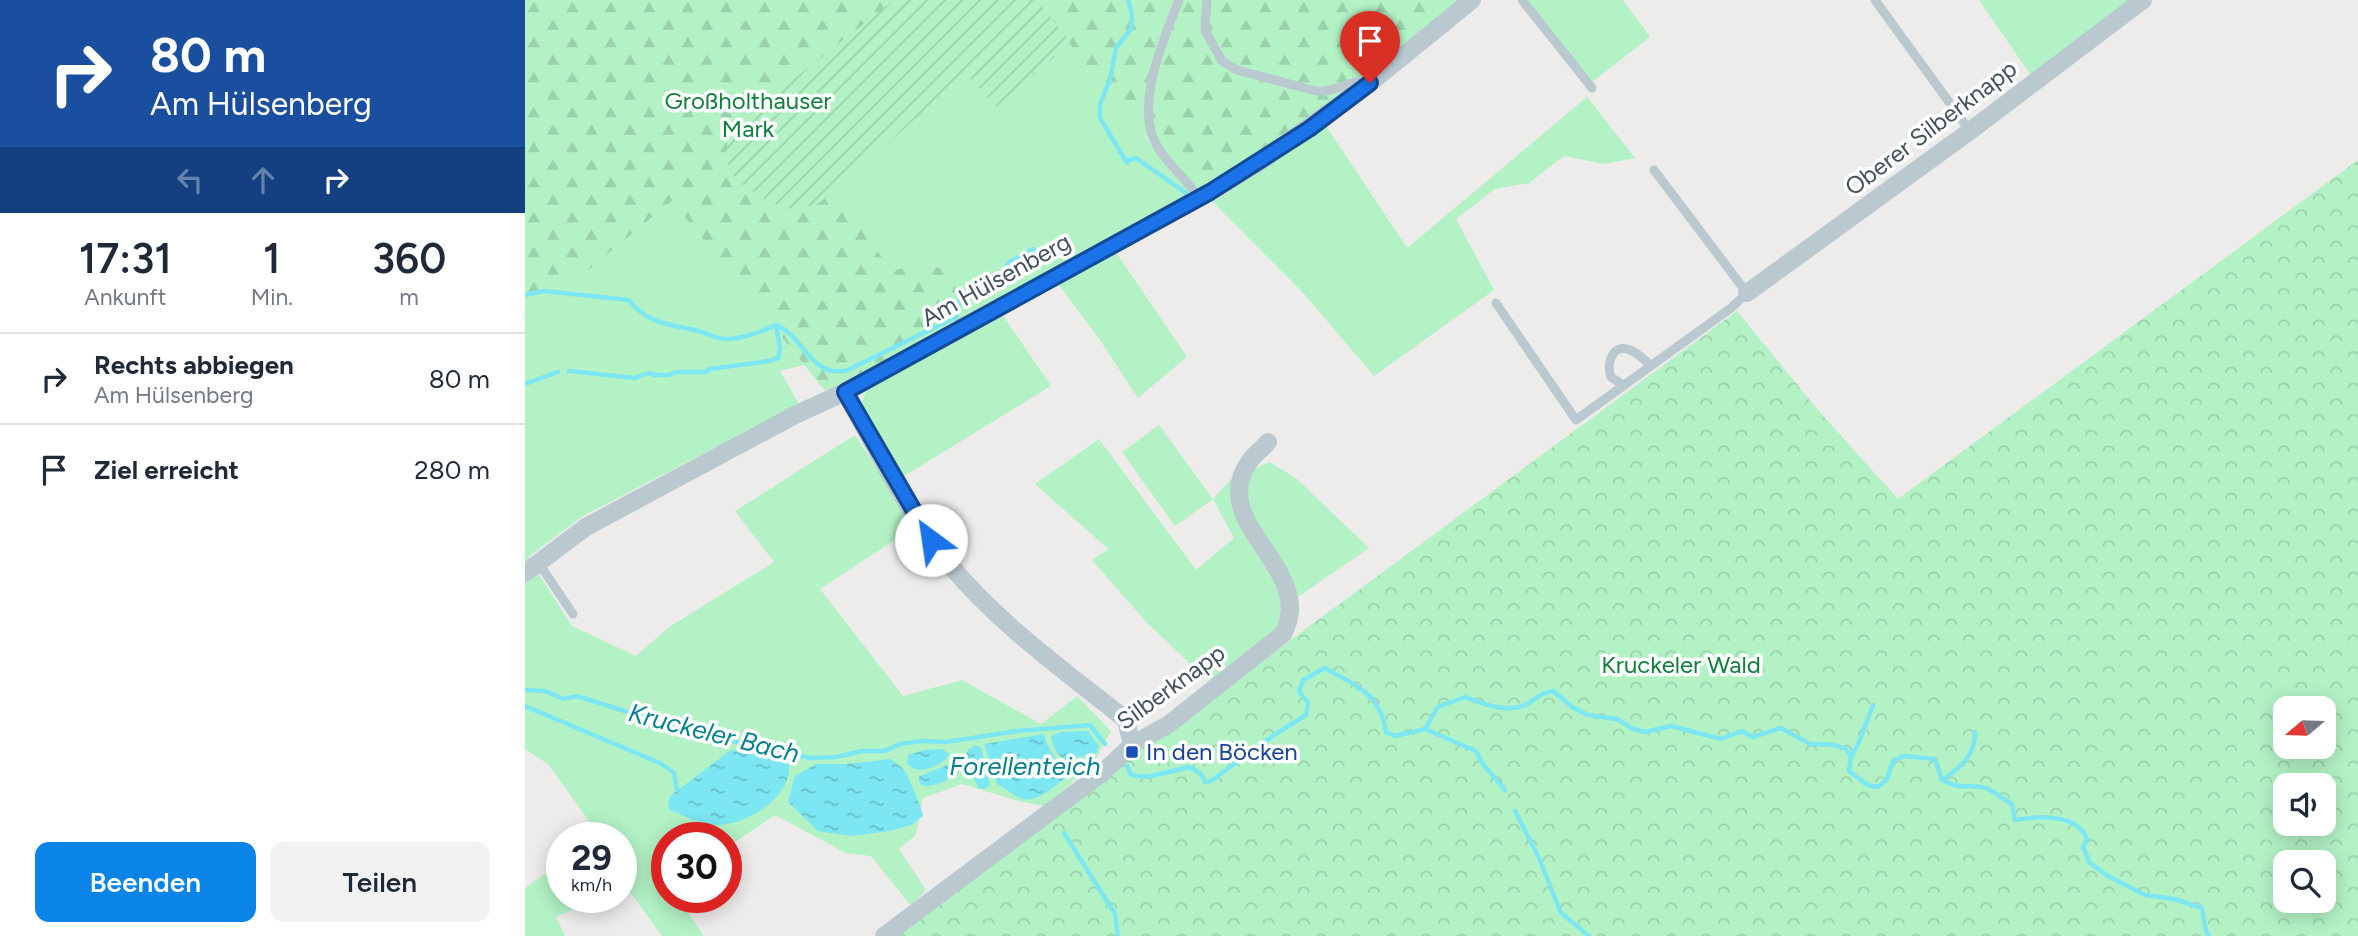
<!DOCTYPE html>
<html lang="de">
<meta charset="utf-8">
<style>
:root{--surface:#fff;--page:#f2f2f3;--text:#1f2937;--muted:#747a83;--line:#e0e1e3;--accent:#0a84e9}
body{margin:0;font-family:Figtree,sans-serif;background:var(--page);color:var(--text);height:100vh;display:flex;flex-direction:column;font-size:26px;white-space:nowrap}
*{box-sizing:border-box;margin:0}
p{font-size:23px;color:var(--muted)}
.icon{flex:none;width:38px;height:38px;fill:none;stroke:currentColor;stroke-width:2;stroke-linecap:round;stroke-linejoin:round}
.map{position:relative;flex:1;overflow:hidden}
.sheet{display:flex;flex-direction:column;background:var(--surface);width:525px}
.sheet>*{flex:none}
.top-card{background:#1a4fa0;color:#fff;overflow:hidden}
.needle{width:46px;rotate:251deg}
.tools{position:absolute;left:1748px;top:696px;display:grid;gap:14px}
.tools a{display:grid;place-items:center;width:63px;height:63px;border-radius:14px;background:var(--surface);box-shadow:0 4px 18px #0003;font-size:35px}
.speed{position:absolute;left:21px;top:822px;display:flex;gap:14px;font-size:35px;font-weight:700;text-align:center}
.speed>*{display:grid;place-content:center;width:91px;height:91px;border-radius:50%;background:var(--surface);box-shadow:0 4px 18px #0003;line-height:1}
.speed small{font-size:18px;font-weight:400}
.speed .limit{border:10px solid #d22;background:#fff;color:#111}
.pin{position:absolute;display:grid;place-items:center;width:60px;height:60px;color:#fff;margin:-72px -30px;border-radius:50% 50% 50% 0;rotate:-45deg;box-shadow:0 0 7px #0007}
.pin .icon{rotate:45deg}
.me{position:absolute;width:77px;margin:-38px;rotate:329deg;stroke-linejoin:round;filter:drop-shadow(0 0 5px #0008)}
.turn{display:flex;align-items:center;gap:24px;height:147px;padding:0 35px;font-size:32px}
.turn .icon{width:91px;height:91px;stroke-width:2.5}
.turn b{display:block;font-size:49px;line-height:60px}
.lanes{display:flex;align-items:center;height:66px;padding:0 35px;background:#0003;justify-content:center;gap:35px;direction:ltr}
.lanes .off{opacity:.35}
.eta{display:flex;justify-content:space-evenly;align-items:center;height:119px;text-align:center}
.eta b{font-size:42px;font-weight:600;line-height:49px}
.primary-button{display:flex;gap:14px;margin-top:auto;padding:14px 35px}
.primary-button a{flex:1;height:80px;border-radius:14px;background:var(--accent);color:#fff;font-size:28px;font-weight:600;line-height:80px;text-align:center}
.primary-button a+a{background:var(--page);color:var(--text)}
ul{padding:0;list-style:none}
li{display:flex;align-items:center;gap:21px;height:91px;padding:0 35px;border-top:2px solid var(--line)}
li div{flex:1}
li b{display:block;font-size:26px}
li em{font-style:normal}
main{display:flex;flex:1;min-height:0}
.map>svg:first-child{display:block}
.grass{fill:#b3f2c5}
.forest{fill:url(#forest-firs)}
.park{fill:url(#park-crowns);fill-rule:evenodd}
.garden{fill:url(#garden-furrows)}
.water{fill:url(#water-ripples)}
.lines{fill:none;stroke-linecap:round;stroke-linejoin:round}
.stream{stroke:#7ce7f2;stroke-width:4.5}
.service{stroke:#bac8cf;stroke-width:9}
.minor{stroke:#bac8cf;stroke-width:18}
.route-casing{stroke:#114b97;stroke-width:18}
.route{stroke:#1a73e8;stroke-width:12}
.transit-dot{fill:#1a4fb4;stroke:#fff;stroke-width:2.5}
.labels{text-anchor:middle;stroke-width:7;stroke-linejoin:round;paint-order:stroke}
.park-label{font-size:24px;fill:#0f7f3b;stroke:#fff}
.street-label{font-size:24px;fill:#42515a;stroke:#fff}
.transit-label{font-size:24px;fill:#164399;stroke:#fff;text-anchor:start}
.water-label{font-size:26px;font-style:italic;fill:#04818f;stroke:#fff}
</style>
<main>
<section class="sheet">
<div class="top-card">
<div class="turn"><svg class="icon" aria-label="right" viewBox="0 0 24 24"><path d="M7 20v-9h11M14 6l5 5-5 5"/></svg><div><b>80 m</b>Am Hülsenberg</div></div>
<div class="lanes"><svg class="icon off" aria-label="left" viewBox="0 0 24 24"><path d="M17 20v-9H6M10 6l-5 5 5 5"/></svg><svg class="icon off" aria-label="ahead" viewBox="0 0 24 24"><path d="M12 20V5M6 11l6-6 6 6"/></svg><svg class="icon" aria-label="right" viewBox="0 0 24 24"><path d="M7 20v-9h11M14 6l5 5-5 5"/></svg></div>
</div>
<div class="eta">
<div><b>17:31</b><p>Ankunft</p></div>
<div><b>1</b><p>Min.</p></div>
<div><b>360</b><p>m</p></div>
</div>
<ul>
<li><svg class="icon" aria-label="right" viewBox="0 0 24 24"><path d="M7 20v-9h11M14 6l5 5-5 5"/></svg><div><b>Rechts abbiegen</b><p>Am Hülsenberg</p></div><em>80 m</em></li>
<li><svg class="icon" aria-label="arrive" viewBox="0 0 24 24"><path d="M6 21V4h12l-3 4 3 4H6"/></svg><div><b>Ziel erreicht</b></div><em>280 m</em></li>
</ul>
<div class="primary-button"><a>Beenden</a><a>Teilen</a></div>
</section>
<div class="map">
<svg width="1833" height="936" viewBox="0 0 1833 936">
<defs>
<pattern id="forest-firs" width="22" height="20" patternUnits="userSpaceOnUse" patternTransform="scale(1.75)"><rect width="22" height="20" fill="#b3f2c5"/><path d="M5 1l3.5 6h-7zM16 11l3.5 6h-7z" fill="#9bd1ac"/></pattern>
<pattern id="park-crowns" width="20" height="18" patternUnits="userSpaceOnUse" patternTransform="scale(1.75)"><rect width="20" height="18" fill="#b3f2c5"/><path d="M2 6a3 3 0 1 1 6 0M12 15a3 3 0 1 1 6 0" fill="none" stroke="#9bd1ac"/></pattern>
<pattern id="garden-furrows" width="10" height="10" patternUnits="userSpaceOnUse" patternTransform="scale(1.75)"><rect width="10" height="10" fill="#b3f2c5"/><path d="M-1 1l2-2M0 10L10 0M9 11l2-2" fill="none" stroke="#9bd1ac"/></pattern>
<pattern id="water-ripples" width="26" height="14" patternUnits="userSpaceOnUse" patternTransform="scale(1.75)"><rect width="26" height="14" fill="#7ce7f2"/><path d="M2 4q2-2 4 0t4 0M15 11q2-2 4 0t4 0" fill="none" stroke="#67bec7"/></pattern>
</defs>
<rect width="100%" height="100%" fill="#eeebeb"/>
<g class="grass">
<polygon points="1001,0 1098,0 1125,37 1067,82"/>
<polygon points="1454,0 1608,0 1507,77"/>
<path d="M545,44C585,96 629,144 666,197L566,248L446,313L420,269L397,264L367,272L308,191L442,74L471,107Z"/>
<polygon points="1062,97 1110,158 1079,164 1039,156 1004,183 970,189 931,219 969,290 849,376 780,295 688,202 801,126 882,248"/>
<polygon points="147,201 279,365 255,371 274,404 58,516 3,557 47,626 111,656 144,627 249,562 210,511 330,435 390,527 295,589 378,696 437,680 516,724 552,696 586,731 568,764 520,806 497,802 437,784 398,798 391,835 374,849 401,890 386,906 346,856 321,853 250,815 201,848 201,838 142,838 142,898 153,898 179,936 137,936 100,885 96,886 96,838 71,838 74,835 23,764 0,749 0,317 41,288"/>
<polygon points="586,245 662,357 613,398 575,340 528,277"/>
<polygon points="475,311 526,386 376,478 336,405 342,388"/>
<polygon points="634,425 688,499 707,478 745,462 772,479 844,548 773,597 775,612 764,635 692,689 622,623 567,560 583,549 510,484 574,439 671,570 709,538 688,499 650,526 597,452"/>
<polygon points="37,862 37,898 72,898 31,917 40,936 0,936 0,888"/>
</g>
<polygon class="forest" points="0,0 941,0 772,134 666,197 628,144 600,115 545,44 471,107 442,74 308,191 367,271 397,264 420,269 446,313 400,340 301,392 147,201 41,288 0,317"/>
<path class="park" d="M1833,160V936H368L683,701L1212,311L1292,409L1373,499ZM1760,709H1799V747H1760ZM1760,786H1799V824H1760ZM1760,863H1799V901H1760Z"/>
<path class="garden" d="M369,0H512L545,42L471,107L442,74L294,203C286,205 275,210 267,209C246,206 205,183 202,161C200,149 203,139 207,128Z"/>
<g class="water">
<path d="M563,731L574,746L571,753L541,760C531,754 528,748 526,736L536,732Z"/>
<path d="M519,734C523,753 536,761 540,778C528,788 509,806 493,797C485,793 480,788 472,784L459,744Z"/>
<polygon points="451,745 456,747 465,785 460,789 453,788 440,755 444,749"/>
<path d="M417,749L425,754C418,766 391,777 382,763L383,755L399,750Z"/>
<path d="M206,750H214L264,764C268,799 214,831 181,824C169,822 157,814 145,810L143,806L145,796Z"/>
<path d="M366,759C370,763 377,767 380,771C383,776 398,810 398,816L386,825L365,831L326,836L293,831L263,802L270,776L291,764H321Z"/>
<path d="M422,765L427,767L429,774C422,782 407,788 396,785L393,779L395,776Z"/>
</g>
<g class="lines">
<g class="stream">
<polyline points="601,161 611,158 661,193"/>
<polyline points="602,163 575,118 575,104 585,80 591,48 606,29 607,14 603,0"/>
<polyline points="451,288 473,277 485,262 508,249"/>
<path d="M0,295L19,291L104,300C124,326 148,324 177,332C186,335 194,340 204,339C220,338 236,332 251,325C273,333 281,362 304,370C308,372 317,371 321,371L431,317L435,299"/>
<polyline points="44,371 110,378 123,373 131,375 144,375 151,372 180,372 185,369 244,361 253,358 255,348 251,325"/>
<polyline points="0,384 33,372"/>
<polyline points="0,690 20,691 39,699 52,696 166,732 286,758 311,757 337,751 360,751 375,744 397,741 421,742 492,731 565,725 580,744"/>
<polyline points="0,706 135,763 149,773 152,790"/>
<polyline points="900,729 951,751 958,764 980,790"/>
<polyline points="1326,757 1334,742 1348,705"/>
<path d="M602,766L606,775L622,777L665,767L676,774L680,782L686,781L749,735L781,715L783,703L774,691L778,680L800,668C830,686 856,693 861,732L870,736L900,729L913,707L940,697C959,704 983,714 1002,704C1011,699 1017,692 1028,691L1047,707L1063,715L1092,719L1108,729L1120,732L1146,726L1196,739L1217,731L1228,737L1256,728L1285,744L1310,745L1321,749L1326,757L1324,771L1342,785L1353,787L1362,779L1368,761L1378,756L1410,759L1417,780C1433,789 1441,785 1457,787C1468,789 1477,799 1487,804L1490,820C1513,816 1552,813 1562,839L1558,847L1565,863L1583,876L1620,895L1649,899L1677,908L1681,931L1684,936"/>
<path d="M1417,780C1435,768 1451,755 1450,732"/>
<polyline points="990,811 1014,858 1036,913 1064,936"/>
<polyline points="539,833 590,914 593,936"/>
</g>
<g class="service">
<path d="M654,0C639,38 613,97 628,137C636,160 661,177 674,198"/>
<path d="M682,0L680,30L697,61L712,70L791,91C812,93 827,77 843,83"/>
<polyline points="997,0 1067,88"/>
<polyline points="1350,0 1445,131"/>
<polyline points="971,303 1051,420 1206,308 1222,293 1129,170"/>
<path d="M1098,385L1086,377C1081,364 1087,343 1105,350C1112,353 1120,360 1125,365"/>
<polyline points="13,562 48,614"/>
</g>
<g class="minor">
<polyline points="1222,293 1445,131 1618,0"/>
<path d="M320,392C352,449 383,514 425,565C475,625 540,671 601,720L607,745"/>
<polyline points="0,573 61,527 270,415 320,392 685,192 739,159 845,83 947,0"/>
<path d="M359,936L577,773L607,745L644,724L758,634C793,568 681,525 724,462C729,455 737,449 743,442"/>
</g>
</g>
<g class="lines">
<defs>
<polyline id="route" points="406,540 320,392 685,192 784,129 845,83"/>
</defs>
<use href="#route" class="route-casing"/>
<use href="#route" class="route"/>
</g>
<rect class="transit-dot" x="600" y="745" width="14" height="14" rx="3.5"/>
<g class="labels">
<g class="park-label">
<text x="223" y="109">Großholthauser<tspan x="223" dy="28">Mark</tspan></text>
<text x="1156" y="673">Kruckeler Wald</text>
</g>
<g class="street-label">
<text transform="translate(1406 128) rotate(-37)" y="8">Oberer Silberknapp</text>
<text transform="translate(471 280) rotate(-29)" y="8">Am Hülsenberg</text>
<text transform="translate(646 687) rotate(-36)" y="8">Silberknapp</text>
</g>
<g class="transit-label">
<text x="621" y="760">In den Böcken</text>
</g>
<g class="water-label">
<text transform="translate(189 733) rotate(14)" y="9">Kruckeler Bach</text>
<text x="500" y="775">Forellenteich</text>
</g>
</g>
</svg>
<div class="tools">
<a><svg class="needle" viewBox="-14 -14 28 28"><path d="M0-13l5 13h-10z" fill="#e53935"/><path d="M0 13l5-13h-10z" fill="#747a83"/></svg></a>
<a><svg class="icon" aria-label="sound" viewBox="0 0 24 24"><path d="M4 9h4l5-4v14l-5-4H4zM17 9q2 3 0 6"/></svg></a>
<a><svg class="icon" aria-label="search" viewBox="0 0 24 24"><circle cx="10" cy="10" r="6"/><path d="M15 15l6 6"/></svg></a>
</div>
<div class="speed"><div>29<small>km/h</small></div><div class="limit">30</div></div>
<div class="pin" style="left:845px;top:83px;background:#d93025"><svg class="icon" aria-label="arrive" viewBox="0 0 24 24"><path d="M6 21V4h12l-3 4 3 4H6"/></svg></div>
<svg class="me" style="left:406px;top:540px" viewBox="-20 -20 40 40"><circle r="19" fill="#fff"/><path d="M0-13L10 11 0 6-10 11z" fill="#1a73e8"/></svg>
</div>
</main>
